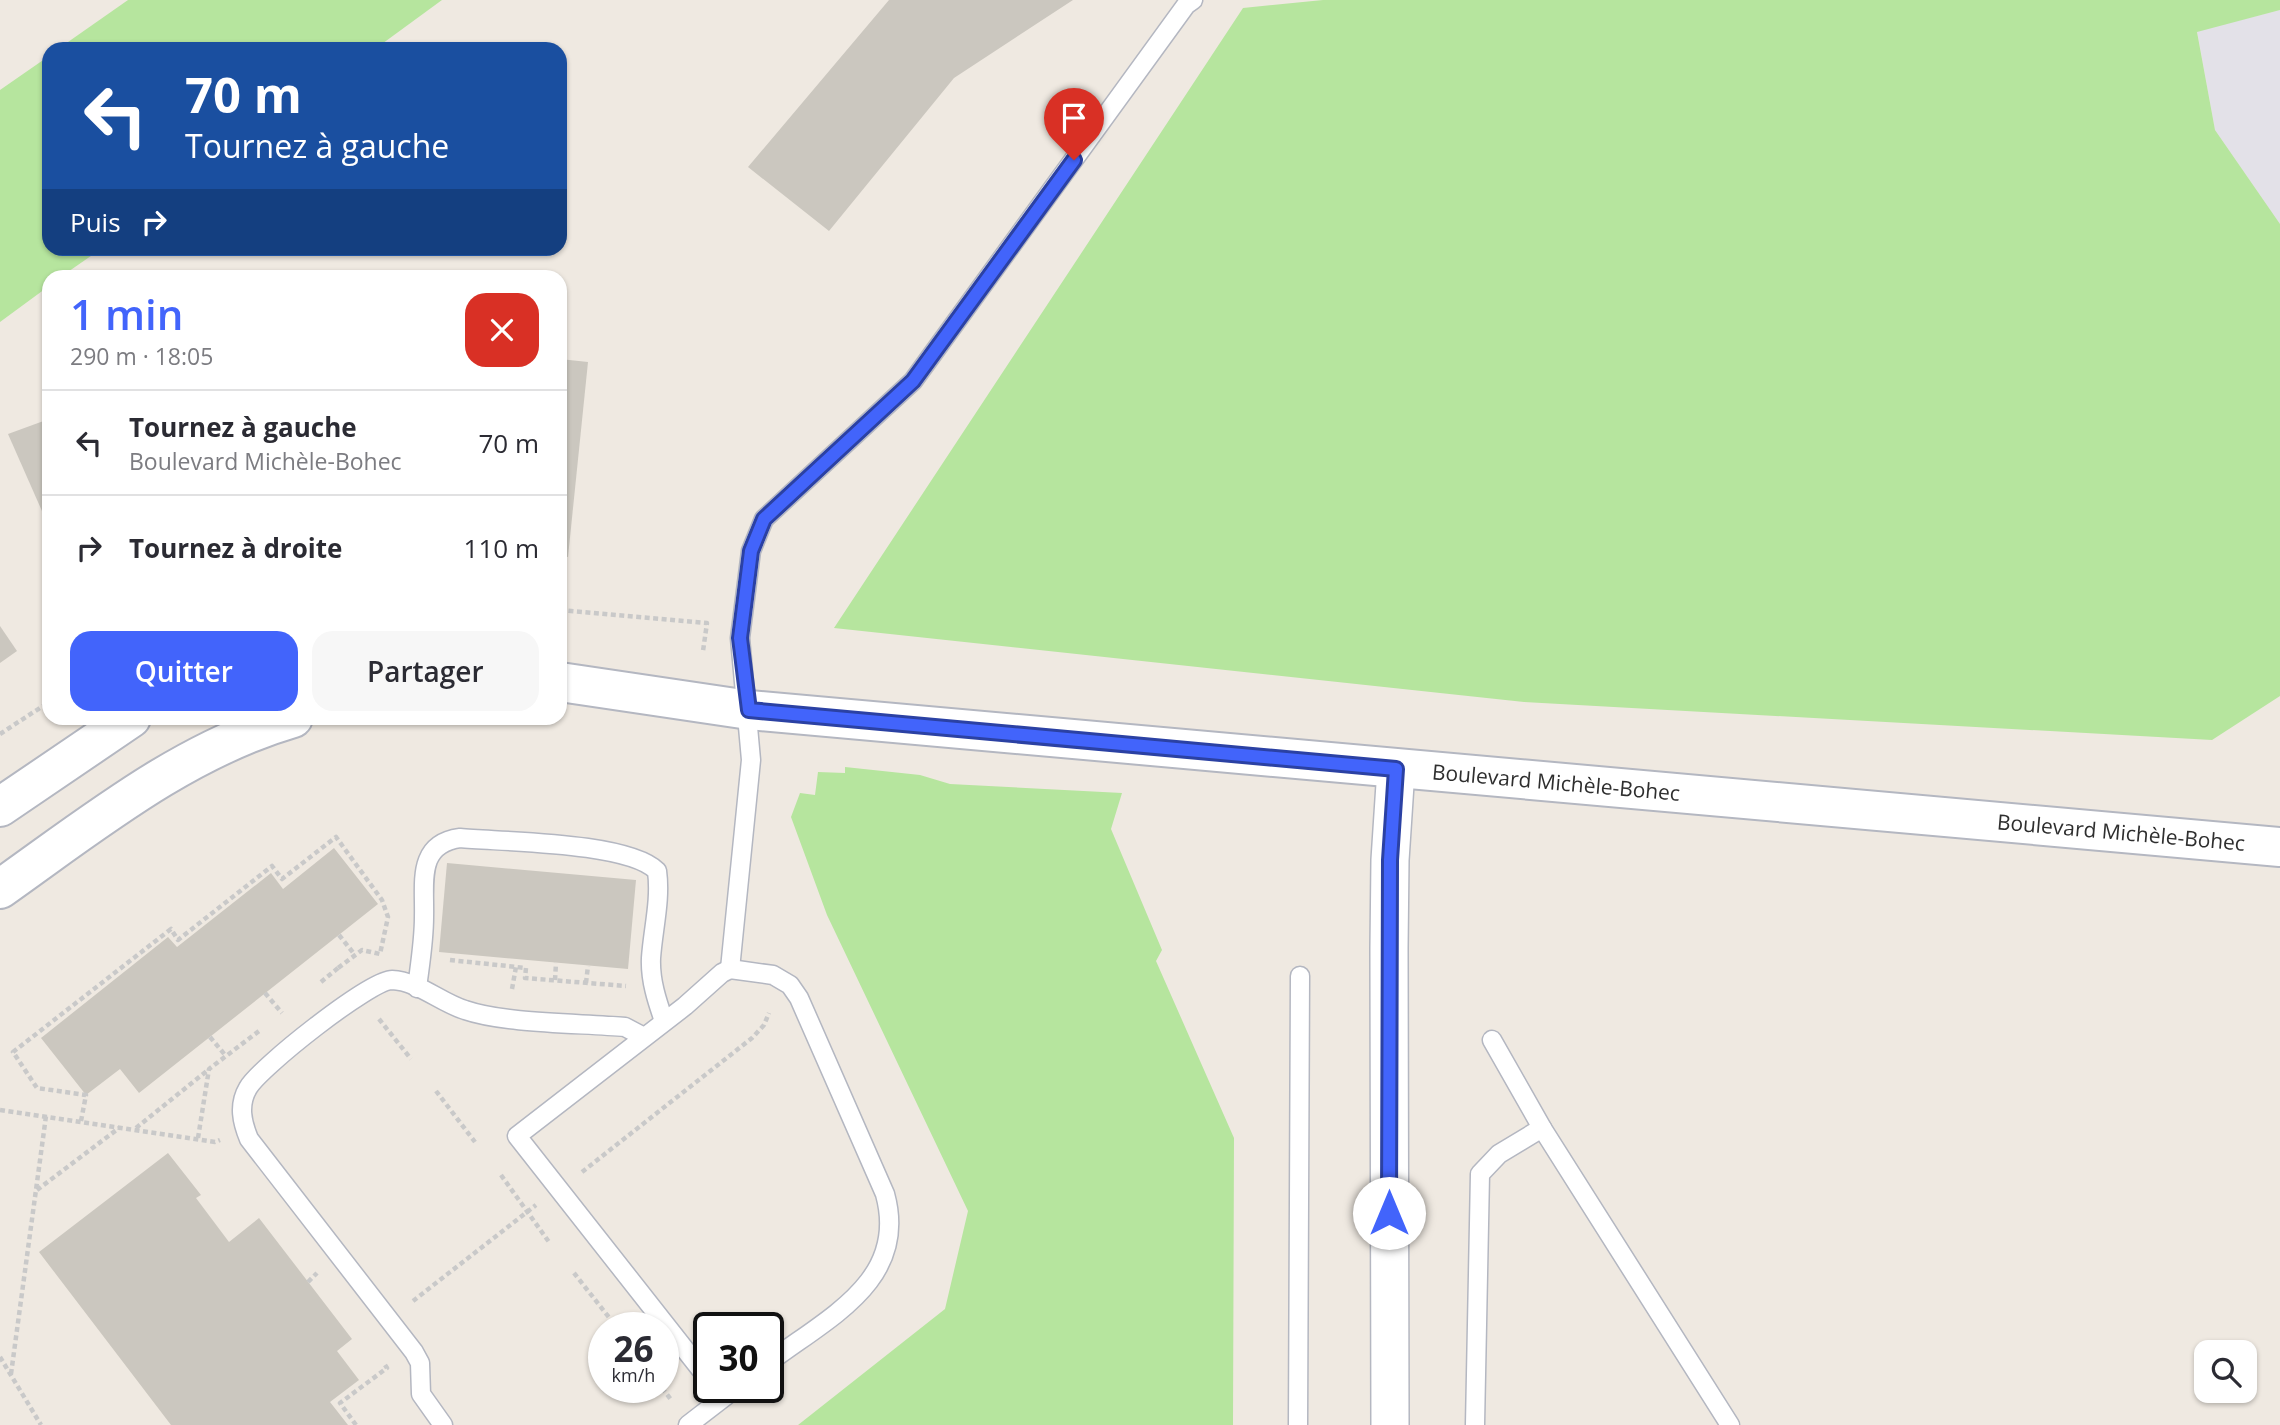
<!DOCTYPE html>
<html lang="fr">
<meta charset="utf-8">
<style>
:root{--surface:#fff;--page:#f7f7f7;--text:#2b2b33;--muted:#7c7c81;--line:#e1e1e2;--accent:#4264fb}
body{margin:0;font-family:"Open Sans",sans-serif;background:var(--page);color:var(--text);height:100vh;display:flex;flex-direction:column;font-size:26px;white-space:nowrap}
*{box-sizing:border-box;margin:0}
p{font-size:23px;color:var(--muted)}
.icon{flex:none;width:38px;height:38px;fill:none;stroke:currentColor;stroke-width:2;stroke-linecap:round;stroke-linejoin:round}
.map{position:relative;flex:1;overflow:hidden}
.details{position:absolute;left:42px;top:270px;width:525px;height:455px;display:flex;flex-direction:column;background:var(--surface);border-radius:21px;box-shadow:0 2px 5px #0004}
.details>*{flex:none}
.guide{position:absolute;left:42px;top:42px;width:525px;height:214px;border-radius:21px;box-shadow:0 2px 5px #0004;background:#1a4fa0;color:#fff;overflow:hidden}
.fabs{position:absolute;left:2194px;top:1340px;display:grid;gap:14px}
.fabs a{display:grid;place-items:center;width:63px;height:63px;border-radius:14px;background:var(--surface);box-shadow:0 2px 5px #0004;font-size:35px}
.speed{position:absolute;left:588px;top:1312px;display:flex;gap:14px;font-size:35px;font-weight:700;text-align:center}
.speed>*{display:grid;place-content:center;width:91px;height:91px;border-radius:50%;background:var(--surface);box-shadow:0 2px 5px #0004;line-height:1}
.speed small{font-size:18px;font-weight:400}
.speed .limit{border:4px solid #111;border-radius:10px;background:#fff;color:#111}
.pin{position:absolute;display:grid;place-items:center;width:60px;height:60px;color:#fff;margin:-72px -30px;border-radius:50% 50% 50% 0;rotate:-45deg;box-shadow:0 0 7px #0007}
.pin .icon{rotate:45deg}
.me{position:absolute;width:77px;margin:-38px;rotate:0deg;stroke-linejoin:round;filter:drop-shadow(0 0 5px #0008)}
.turn{display:flex;align-items:center;gap:24px;height:147px;padding:0 28px;font-size:32px}
.turn .icon{width:91px;height:91px;stroke-width:2.5}
.turn b{display:block;font-size:49px;line-height:60px}
.then{display:flex;align-items:center;height:66px;padding:0 28px;background:#0003;gap:14px;font-size:26px}
.round{display:grid;place-items:center;flex:none;width:74px;height:74px;border-radius:21px;background:var(--page)}
.summary{display:flex;align-items:center;justify-content:space-between;height:119px;padding:0 28px}
h1{font-size:42px;font-weight:600;line-height:52px;color:var(--accent)}
.primary-button{display:flex;gap:14px;margin-top:auto;padding:14px 28px}
.primary-button a{flex:1;height:80px;border-radius:21px;background:var(--accent);color:#fff;font-size:28px;font-weight:600;line-height:80px;text-align:center}
.primary-button a+a{background:var(--page);color:var(--text)}
ul{padding:0;list-style:none}
li{display:flex;align-items:center;gap:21px;height:105px;padding:0 28px;border-top:2px solid var(--line)}
li div{flex:1}
li b{display:block;font-size:26px}
li em{font-style:normal}
.map>svg:first-child{display:block}
.industrial{fill:#e3e1e8}
.green{fill:#b6e59e}
.building{fill:#cbc7bf}
.lines{fill:none;stroke-linecap:round;stroke-linejoin:round}
.service-casing{stroke:#b4b7c1;stroke-width:21}
.minor-casing{stroke:#b4b7c1;stroke-width:40}
.tertiary-casing{stroke:#b4b7c1;stroke-width:42}
.path{stroke:#c9c9c9;stroke-width:4.5;stroke-dasharray:5 3.5;stroke-linecap:butt}
.service{stroke:#fff;stroke-width:18}
.minor{stroke:#fff;stroke-width:37}
.tertiary{stroke:#fff;stroke-width:38}
.route-casing{stroke:#2b41a3;stroke-width:18}
.route{stroke:#4264fb;stroke-width:12}
.labels{text-anchor:middle;stroke-width:5;stroke-linejoin:round;paint-order:stroke}
.street-label{font-size:21px;fill:#2e2e2e;stroke:#fff}
</style>
<div class="map">
<svg width="2280" height="1425" viewBox="0 0 2280 1425">
<rect width="100%" height="100%" fill="#efe9e1"/>
<polygon class="industrial" points="2280,10 2280,224 2215,130 2197,31"/>
<g class="green">
<polygon points="128,0 442,0 375,49 58,49"/>
<polygon points="1323,0 2280,0 2280,10 2197,32 2215,130 2280,224 2280,696 2212,740 1524,702 834,628 1243,8"/>
<polygon points="49,56 49,248 101,249 62,276 49,276 49,286 0,322 0,90"/>
<polygon points="845,767 920,775 950,784 1122,793 1111,829 1162,950 1156,961 1234,1138 1233,1425 798,1425 945,1309 968,1211 827,915 791,817 800,793 815,795 818,772 845,773"/>
</g>
<g class="building">
<polygon points="889,0 1073,0 954,78 829,231 748,167"/>
<polygon points="560,359 588,362 568,557 560,556"/>
<polygon points="49,419 49,527 8,434"/>
<polygon points="0,626 17,651 0,663"/>
<polygon points="334,848 378,904 139,1093 120,1069 86,1095 41,1038 168,937 177,947 271,873 283,889"/>
<polygon points="447,863 636,880 628,969 439,952"/>
<polygon points="168,1153 201,1195 196,1198 229,1242 259,1218 352,1339 337,1351 359,1380 330,1402 348,1425 171,1425 39,1252"/>
</g>
<g class="lines">
<defs>
<g id="service">
<polyline points="730,969 751,760 740,638 751,551 764,519 913,381 1186,5 1193,0"/>
<path d="M417,988C420,964 424,941 424,917C425,883 416,844 460,838C504,842 628,842 657,871C661,900 653,929 651,958C650,980 657,1001 664,1021"/>
<polyline points="1492,1040 1542,1128"/>
<path d="M709,1380L517,1136L685,1006L722,973L730,969L773,975L790,985L799,998L885,1194C909,1281 827,1318 768,1363"/>
<path d="M443,1425L421,1394L420,1363L414,1352L249,1139C242,1122 238,1105 248,1088C259,1068 370,980 392,980C418,981 441,1003 465,1010C506,1024 580,1023 625,1027L644,1037"/>
<polyline points="688,1425 736,1388"/>
<polyline points="1298,1425 1300,976"/>
<polyline points="1475,1425 1480,1174 1499,1154 1542,1128 1730,1425"/>
</g>
<polyline id="minor" points="1390,1425 1389,948 1390,860 1396,769"/>
<g id="tertiary">
<polyline points="560,682 749,710 2280,847"/>
<polyline points="0,807 131,718"/>
<path d="M0,889C92,824 183,750 293,718"/>
</g>
</defs>
<use href="#service" class="service-casing"/>
<use href="#minor" class="minor-casing"/>
<use href="#tertiary" class="tertiary-casing"/>
<g class="path">
<polyline points="560,610 707,623 703,651"/>
<polyline points="0,734 49,702"/>
<polyline points="339,935 355,955"/>
<polyline points="450,960 526,968 525,978 626,986"/>
<polyline points="555,980 556,963"/>
<polyline points="321,982 338,968"/>
<polyline points="586,983 588,966"/>
<polyline points="512,989 516,967"/>
<polyline points="265,993 282,1013"/>
<polyline points="379,1019 411,1059"/>
<polyline points="210,1037 226,1056"/>
<polyline points="436,1091 475,1142"/>
<polyline points="0,1110 215,1142 220,1140"/>
<polyline points="81,1121 86,1095 37,1088 13,1052 171,929 178,940 272,866 282,879 336,837 382,900 388,917 380,954 362,950 338,968"/>
<polyline points="136,1128 208,1070"/>
<polyline points="198,1138 209,1069 259,1031"/>
<polyline points="582,1172 752,1038 764,1025 769,1013"/>
<polyline points="501,1175 549,1242"/>
<polyline points="37,1190 119,1128"/>
<polyline points="574,1273 615,1325"/>
<polyline points="308,1282 317,1273"/>
<polyline points="413,1301 536,1205"/>
<polyline points="0,1357 41,1425"/>
<polyline points="11,1374 46,1116"/>
<polyline points="662,1388 672,1401"/>
<polyline points="356,1425 340,1403 387,1368 385,1365"/>
</g>
<use href="#service" class="service"/>
<use href="#minor" class="minor"/>
<use href="#tertiary" class="tertiary"/>
</g>
<g class="lines">
<defs>
<polyline id="route" points="1074,160 913,381 764,519 751,551 740,638 749,710 1396,769 1390,860 1389,1213"/>
</defs>
<use href="#route" class="route-casing"/>
<use href="#route" class="route"/>
</g>
<g class="labels">
<g class="street-label">
<text transform="translate(1556 783) rotate(5)" y="7">Boulevard Michèle-Bohec</text>
<text transform="translate(2121 833) rotate(5)" y="7">Boulevard Michèle-Bohec</text>
</g>
</g>
</svg>
<div class="fabs">
<a><svg class="icon" aria-label="search" viewBox="0 0 24 24"><circle cx="10" cy="10" r="6"/><path d="M15 15l6 6"/></svg></a>
</div>
<div class="speed"><div>26<small>km/h</small></div><div class="limit">30</div></div>
<div class="pin" style="left:1074px;top:160px;background:#d93025"><svg class="icon" aria-label="arrive" viewBox="0 0 24 24"><path d="M6 21V4h12l-3 4 3 4H6"/></svg></div>
<svg class="me" style="left:1389px;top:1213px" viewBox="-20 -20 40 40"><circle r="19" fill="#fff"/><path d="M0-13L10 11 0 6-10 11z" fill="#4264fb"/></svg>
<div class="guide">
<div class="turn"><svg class="icon" aria-label="left" viewBox="0 0 24 24"><path d="M17 20v-9H6M10 6l-5 5 5 5"/></svg><div><b>70 m</b>Tournez à gauche</div></div>
<div class="then">Puis<svg class="icon" aria-label="right" viewBox="0 0 24 24"><path d="M7 20v-9h11M14 6l5 5-5 5"/></svg></div>
</div>
<section class="details">
<div class="summary"><div><h1>1 min</h1><p>290 m · 18:05</p></div><a class="round" style="background:#d93025;color:#fff"><svg class="icon" aria-label="close" viewBox="0 0 24 24"><path d="M6 6l12 12M18 6L6 18"/></svg></a></div>
<ul>
<li><svg class="icon" aria-label="left" viewBox="0 0 24 24"><path d="M17 20v-9H6M10 6l-5 5 5 5"/></svg><div><b>Tournez à gauche</b><p>Boulevard Michèle-Bohec</p></div><em>70 m</em></li>
<li><svg class="icon" aria-label="right" viewBox="0 0 24 24"><path d="M7 20v-9h11M14 6l5 5-5 5"/></svg><div><b>Tournez à droite</b></div><em>110 m</em></li>
</ul>
<div class="primary-button"><a>Quitter</a><a>Partager</a></div>
</section>
</div>
